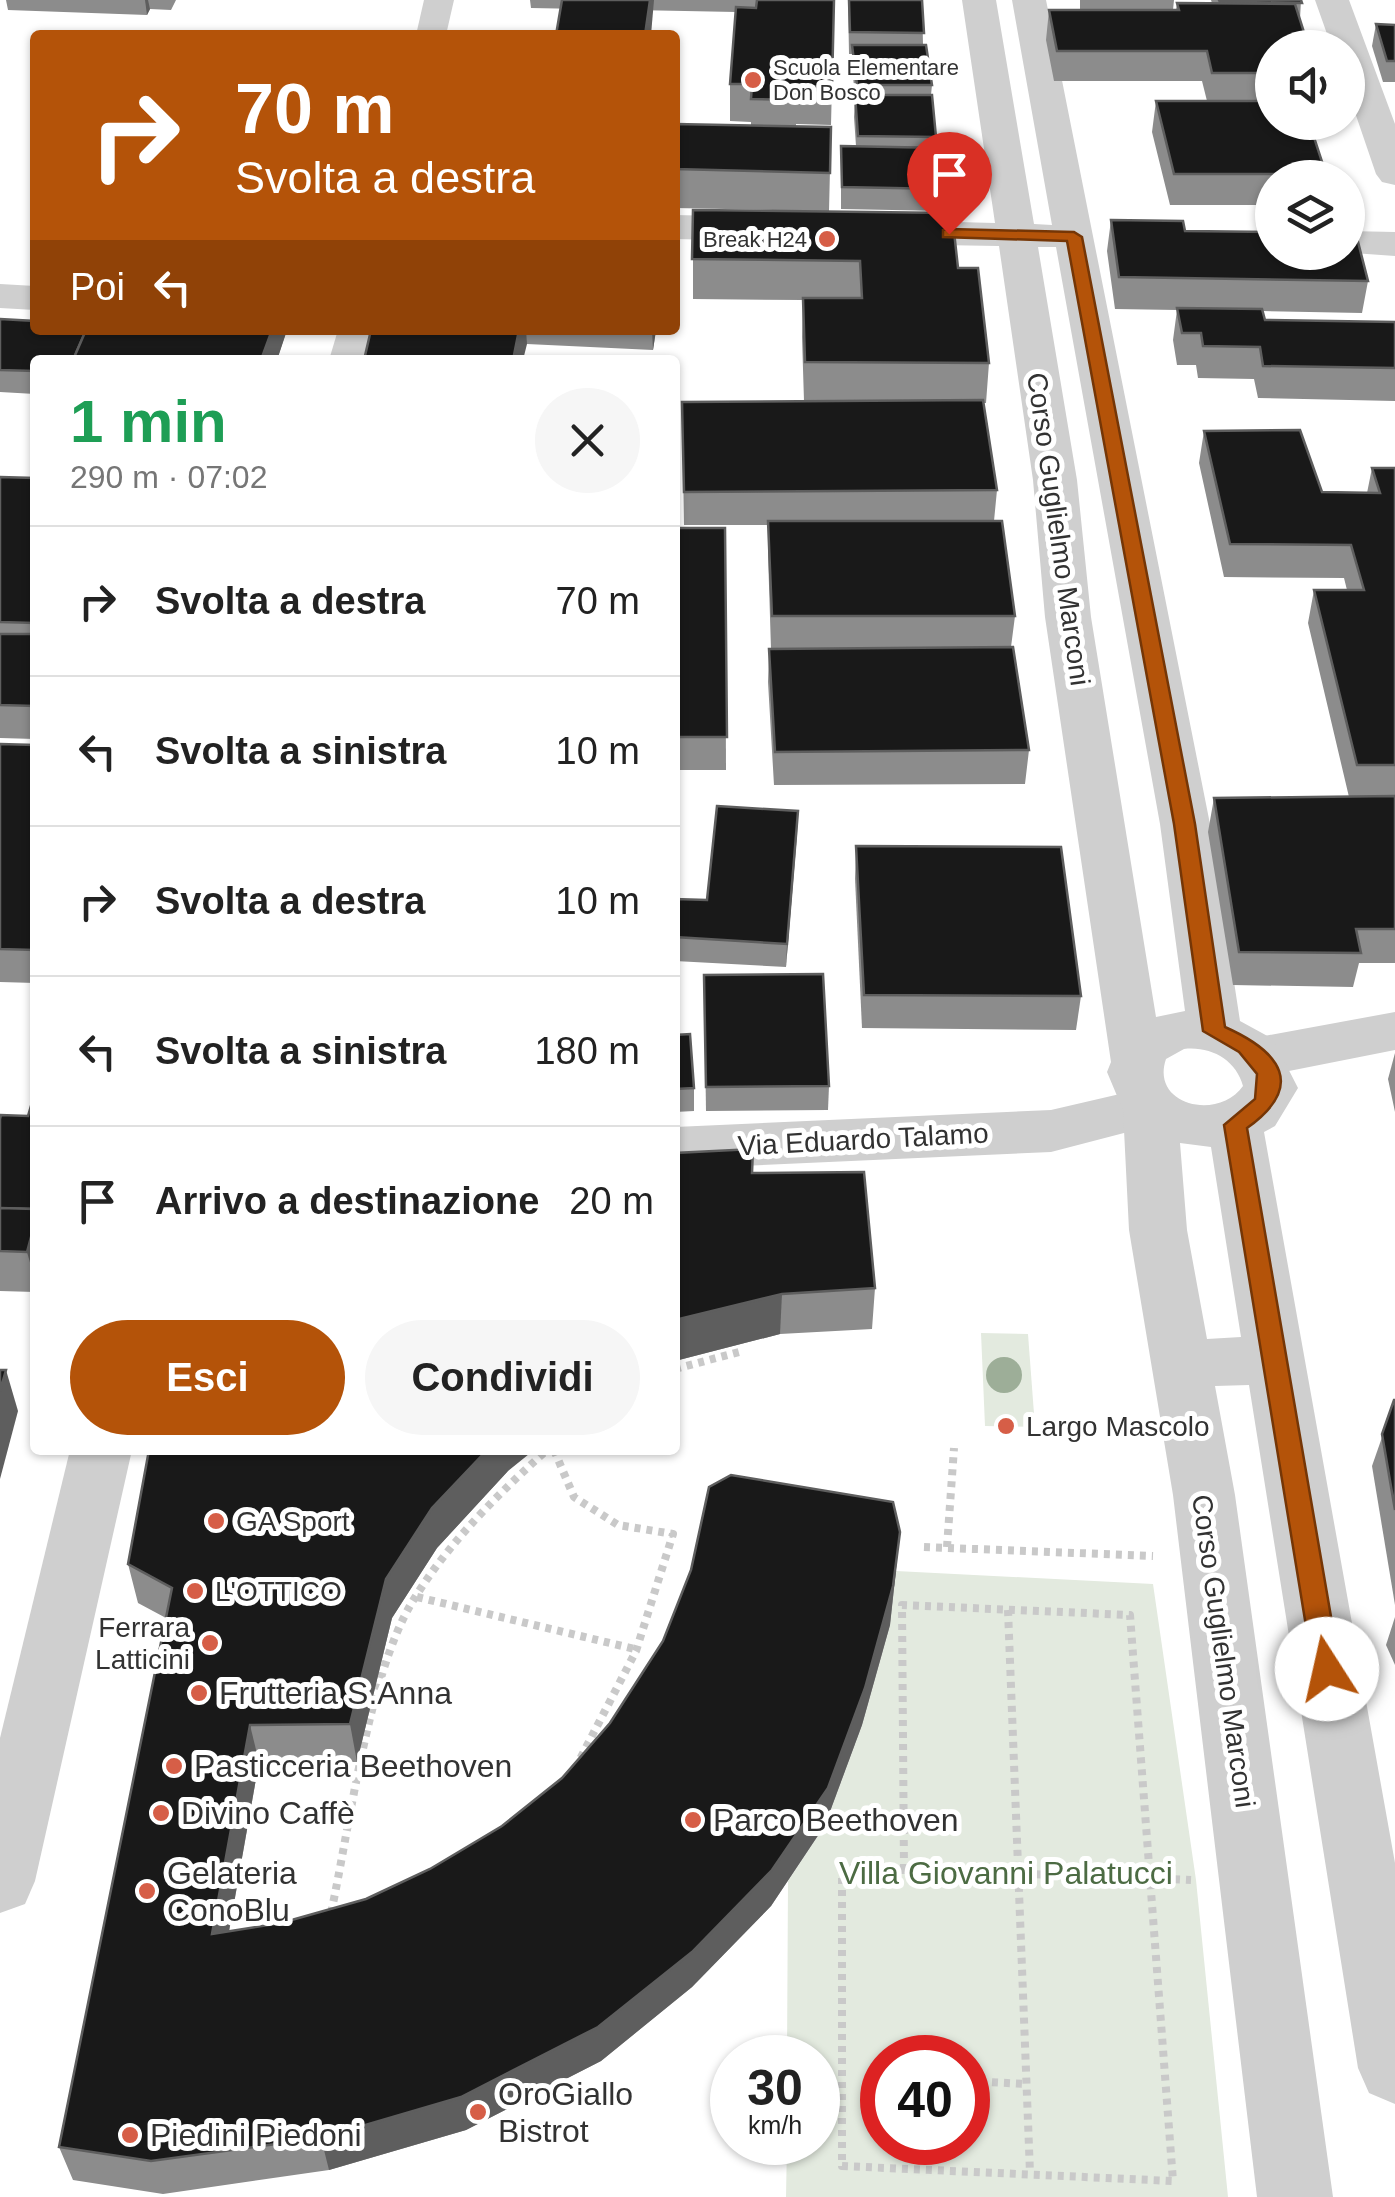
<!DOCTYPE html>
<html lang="it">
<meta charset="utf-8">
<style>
:root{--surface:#fff;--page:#f6f6f6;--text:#222;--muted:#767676;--line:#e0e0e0;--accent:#b45309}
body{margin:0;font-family:Arial,sans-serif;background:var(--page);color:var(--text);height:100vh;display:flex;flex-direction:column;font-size:38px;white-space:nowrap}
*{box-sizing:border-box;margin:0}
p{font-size:32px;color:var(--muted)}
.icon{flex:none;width:55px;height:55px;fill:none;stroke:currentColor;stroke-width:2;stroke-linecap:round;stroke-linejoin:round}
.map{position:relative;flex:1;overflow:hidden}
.drawer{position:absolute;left:30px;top:355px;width:650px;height:1100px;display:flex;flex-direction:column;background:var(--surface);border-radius:10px;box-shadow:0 2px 8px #0004}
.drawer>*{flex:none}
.guide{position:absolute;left:30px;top:30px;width:650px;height:305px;border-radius:10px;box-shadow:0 2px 8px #0004;background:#b45309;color:#fff;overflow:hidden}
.tools{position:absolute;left:1255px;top:30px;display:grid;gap:20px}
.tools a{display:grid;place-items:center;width:110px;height:110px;border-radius:50%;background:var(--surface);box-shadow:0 2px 8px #0004;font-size:50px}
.speed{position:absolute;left:710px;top:2035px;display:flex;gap:20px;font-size:50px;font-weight:700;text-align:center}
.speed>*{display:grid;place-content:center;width:130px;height:130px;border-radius:50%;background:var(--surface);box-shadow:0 2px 8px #0004;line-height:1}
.speed small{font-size:25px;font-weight:400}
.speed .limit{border:15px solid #d22;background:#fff;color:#111}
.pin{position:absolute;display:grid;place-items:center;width:85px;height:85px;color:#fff;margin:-102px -42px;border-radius:50% 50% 50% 0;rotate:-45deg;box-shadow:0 0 10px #0007}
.pin .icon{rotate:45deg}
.me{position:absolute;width:110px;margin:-55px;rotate:350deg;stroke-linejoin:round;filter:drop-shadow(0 0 8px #0008)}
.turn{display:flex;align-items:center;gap:35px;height:210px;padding:0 40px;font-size:45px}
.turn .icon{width:130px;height:130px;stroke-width:2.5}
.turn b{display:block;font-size:70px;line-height:85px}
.then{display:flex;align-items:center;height:95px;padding:0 40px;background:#0003;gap:20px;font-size:38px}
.round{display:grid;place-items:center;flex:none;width:105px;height:105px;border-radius:52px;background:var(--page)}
.head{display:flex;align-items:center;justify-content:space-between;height:170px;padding:0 40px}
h1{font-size:60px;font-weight:800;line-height:75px;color:#1e9e55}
.action{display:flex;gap:20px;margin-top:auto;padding:20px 40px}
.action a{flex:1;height:115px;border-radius:60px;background:var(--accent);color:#fff;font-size:40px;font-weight:800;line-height:115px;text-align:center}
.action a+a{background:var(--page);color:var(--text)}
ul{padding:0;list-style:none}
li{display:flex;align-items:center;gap:30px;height:150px;padding:0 40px;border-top:2px solid var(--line)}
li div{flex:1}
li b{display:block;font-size:38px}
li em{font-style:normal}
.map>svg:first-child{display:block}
.green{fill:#e3eadf;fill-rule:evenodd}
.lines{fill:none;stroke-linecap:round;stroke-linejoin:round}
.path{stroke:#c9c9c9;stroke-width:8;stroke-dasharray:6 6;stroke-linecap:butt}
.pedestrian{fill:#cfcfcf;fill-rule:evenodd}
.minor{fill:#cfcfcf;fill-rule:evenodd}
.tertiary{fill:#cfcfcf;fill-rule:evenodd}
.tree{fill:#9dae98}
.wall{fill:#8c8c8c}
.shaded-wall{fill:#5e5e5e}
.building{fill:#191919;stroke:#5e5e5e;stroke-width:2.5}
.route{fill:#b45309;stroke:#753606;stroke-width:2.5}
.poi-dot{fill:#d65e47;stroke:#fff;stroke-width:4}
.labels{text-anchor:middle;stroke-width:10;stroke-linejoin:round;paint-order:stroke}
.far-poi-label{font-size:22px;fill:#323232;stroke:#fff;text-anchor:start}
.street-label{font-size:28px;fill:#323232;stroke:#fff}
.poi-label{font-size:28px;fill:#323232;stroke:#fff;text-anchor:start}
.near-poi-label{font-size:32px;fill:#323232;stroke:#fff;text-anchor:start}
.near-park-label{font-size:32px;fill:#4c6b43;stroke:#fff}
</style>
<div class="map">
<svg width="1395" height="2197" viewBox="0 0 1395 2197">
<rect width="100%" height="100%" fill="#fff"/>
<g class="green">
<polygon points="981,1333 1028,1334 1035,1427 985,1426"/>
<path d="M896,1571L1153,1584L1196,1880L1228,2197H786L787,2143L818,2142V2058L787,2057L788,1881L825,1825L862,1725L890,1625ZM882,2058H968V2142H882Z"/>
</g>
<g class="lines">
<g class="path">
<polyline points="675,1369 739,1352"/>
<polyline points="554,1450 574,1497 618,1525 673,1534 636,1651 580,1759"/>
<polyline points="924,1547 1153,1556"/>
<polyline points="947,1547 954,1448"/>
<polyline points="417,1597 639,1650"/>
<polyline points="1008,1610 1030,2173"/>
<polyline points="904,1870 1150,1878"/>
<polyline points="904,1870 842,1868 842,2166 1173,2181 1150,1878"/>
<polyline points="904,1870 902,1605 1130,1615 1150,1878"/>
<polyline points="1150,1878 1191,1880"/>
<path d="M331,1913C350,1825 368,1678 411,1604C446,1545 497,1495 547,1450"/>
<polyline points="968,2081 1026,2084"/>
</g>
<polygon class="pedestrian" points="424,0 454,0 446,35 416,35"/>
<g class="minor">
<polygon points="1315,0 1349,0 1395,124 1395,185 1382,182 1376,174 1348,92 1348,48 1332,48"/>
<polygon points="1395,1012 1395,1050 1259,1077 1240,1071 1232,1057 1240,1043 1259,1037"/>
<polygon points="1150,1087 1170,1093 1178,1107 1170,1121 1051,1152 675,1169 675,1127 1051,1110"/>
</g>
<g class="tertiary">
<path d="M962,0H996L1034,224L1052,225L1012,0H1046L1210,824L1240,1021L1273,1039L1298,1088L1275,1126L1264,1132L1395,1863V2104L1369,2093L1358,2068L1249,1385L1215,1386L1235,1495L1333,2197H1257L1173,1495L1129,1230L1123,1110L1107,1072L1111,1062L1045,617L1033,480L999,246L878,244L864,240L859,232L864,224L878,220L995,223ZM1038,247H1056L1160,824L1185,1011L1156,1017L1091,617L1077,480ZM1184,1049C1211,1046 1236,1060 1243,1086C1219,1121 1150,1106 1166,1059ZM1180,1143L1211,1147L1241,1337L1207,1339L1187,1230Z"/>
<polygon points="675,215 767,217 781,221 786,229 781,237 767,241 675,239"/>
<polygon points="1348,231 1395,232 1395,256 1339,252 1348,252"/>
<polygon points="0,284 35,286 35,310 0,308"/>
<polygon points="338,330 378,330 369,360 329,360"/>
<polygon points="70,1450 132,1450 35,1881 25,1904 0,1913 0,1738"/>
</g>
</g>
<circle class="tree" cx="1004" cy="1375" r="18"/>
<g class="wall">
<polygon points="6,0 176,0 171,10 150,9 147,15 8,10"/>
<polygon points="530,0 834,0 831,125 796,124 796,126 831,127 829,211 958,268 989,363 986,403 983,403 997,490 994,521 1015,616 1011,647 1029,750 1025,784 774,785 768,682 769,649 771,649 768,554 768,525 684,525 682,402 804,401 802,337 803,300 693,299 693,210 821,211 675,208 675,124 751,125 751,122 730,121 730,84 736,12 531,8"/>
<polygon points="848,0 922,0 923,45 932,85 931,95 936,137 936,147 944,189 943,211 841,209 841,146 856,146 854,117 855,97 852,66 852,54 849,54"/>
<polygon points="1080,0 1174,0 1173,10 1176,10 1177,3 1212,3 1211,0 1301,0 1300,19 1272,48 1272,122 1326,174 1325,178 1272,178 1272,205 1170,205 1152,132 1156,101 1207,101 1202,81 1054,81 1046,40 1049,10 1080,10"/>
<polygon points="1376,24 1395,25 1395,82 1383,82 1372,46"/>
<polygon points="1111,220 1185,231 1368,281 1362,313 1262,311 1265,320 1395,322 1395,401 1258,398 1254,379 1198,378 1196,365 1177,365 1173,340 1177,310 1115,309 1107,251"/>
<polygon points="0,319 35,330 287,330 277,360 35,360 35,394 0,392"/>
<polygon points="371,330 656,330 653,350 527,344"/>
<polygon points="1204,431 1322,492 1367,493 1372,468 1395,468 1395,963 1359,963 1353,987 1233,985 1208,832 1214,798 1349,797 1308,623 1314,590 1347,590 1344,578 1224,577 1199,463"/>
<polygon points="0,477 35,478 35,739 0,738"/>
<polygon points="675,528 725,528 726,770 675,770"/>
<polygon points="0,744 35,745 35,983 0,982"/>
<polygon points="798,811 786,967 675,961 675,899 707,900"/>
<polygon points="856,846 1081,996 1076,1030 862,1028 855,879"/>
<polygon points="704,975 829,1086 828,1110 706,1111"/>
<polygon points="675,1035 694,1088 694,1111 675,1112"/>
<polygon points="1395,1053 1395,1112 1388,1079"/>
<polygon points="35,1092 35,1292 0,1291 0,1119 28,1116"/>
<polygon points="675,1153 752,1173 875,1288 872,1329 780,1334 675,1361"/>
<polygon points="1395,1400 1395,1605 1372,1466"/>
<polygon points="508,1471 437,1548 392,1618 357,1762 259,1762 229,1932 281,1923 366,1899 430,1869 502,1826 896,1571 890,1625 862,1725 825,1825 771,1906 692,1987 601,2061 466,2130 329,2170 163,2194 73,2180 59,2147 166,1618 138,1603 128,1564"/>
<polygon points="1395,1617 1395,1665 1386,1645"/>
</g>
<g class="shaded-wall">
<polygon points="145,0 148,0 150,9 147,15"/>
<polygon points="650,0 654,0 651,35 645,35"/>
<polygon points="272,330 287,330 277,360 261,360"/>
<polygon points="519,330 526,330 527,344 523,360 513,360"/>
<polygon points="652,330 656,330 653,350"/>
<polygon points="798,811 797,835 786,967 787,944"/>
<polygon points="35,1222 35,1280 27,1252"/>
<polygon points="782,1294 780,1334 675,1361 675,1320"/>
<polygon points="6,1370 18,1411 0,1479 0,1391"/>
<polygon points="487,1450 534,1450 508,1471 437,1548 392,1618 357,1762 350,1724 386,1579 432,1508"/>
<polygon points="900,1532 890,1625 862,1725 825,1825 771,1906 692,1987 601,2061 466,2130 329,2170 321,2138"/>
<polygon points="250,1725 259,1762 222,1970 212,1934"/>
</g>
<g class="building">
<polygon points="562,0 650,0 645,35 556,35"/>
<polygon points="757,0 834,0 832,87 796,86 796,100 751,99 752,84 730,84 736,7 756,8"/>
<polygon points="849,0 922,0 924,33 850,32"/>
<polygon points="1219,0 1301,0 1302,3 1220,2"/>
<polygon points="1177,3 1295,4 1309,48 1272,48 1272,73 1212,73 1207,51 1057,51 1049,10 1179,10"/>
<polygon points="1376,24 1395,25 1395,61 1387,61"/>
<polygon points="852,45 926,45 932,85 857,85"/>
<polygon points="855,95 932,95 936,137 858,136"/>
<polygon points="1156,101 1272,101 1272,122 1309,122 1326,174 1174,174"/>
<polygon points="675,124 831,127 830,173 675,169"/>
<polygon points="841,146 942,148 944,189 842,187"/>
<polygon points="693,210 952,213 958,268 978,268 989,363 805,362 803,298 862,298 860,261 692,259"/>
<polygon points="1111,220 1183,221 1185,231 1272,232 1272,252 1348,252 1348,234 1356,234 1368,281 1119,277"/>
<polygon points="1177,308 1262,309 1265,320 1395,322 1395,368 1263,366 1260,347 1203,346 1201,333 1182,333"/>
<polygon points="0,319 35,321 35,330 86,330 73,360 35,360 35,371 0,370"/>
<polygon points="86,330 272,330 261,360 73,360"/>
<polygon points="371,330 519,330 513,360 364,360"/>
<polygon points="983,400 997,490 684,492 682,402"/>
<polygon points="1300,430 1322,492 1380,493 1372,468 1395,468 1395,765 1357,765 1314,590 1364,590 1351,545 1230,544 1204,431"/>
<polygon points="0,477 35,478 35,623 0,622"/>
<polygon points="768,521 1002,521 1015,616 772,616"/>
<polygon points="675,528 725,528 727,737 675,737"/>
<polygon points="0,634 35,634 35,706 0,705"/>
<polygon points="1013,647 1029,750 775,752 769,649"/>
<polygon points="0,744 35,745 35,950 0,949"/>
<polygon points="1395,796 1395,929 1356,929 1361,953 1239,952 1214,798"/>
<polygon points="717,806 798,811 787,944 675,937 675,899 707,900"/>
<polygon points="856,846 1061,847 1081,996 864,995"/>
<polygon points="823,974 829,1086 706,1087 704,975"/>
<polygon points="690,1034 694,1088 675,1089 675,1035"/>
<polygon points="35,1092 35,1209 0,1208 0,1119 1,1115 28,1116"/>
<polygon points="753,1149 752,1173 864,1172 875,1288 782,1294 675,1320 675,1153"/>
<polygon points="0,1208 35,1209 35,1222 27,1252 0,1251"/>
<polygon points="0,1370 6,1370 0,1391"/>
<polygon points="1394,1400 1395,1400 1395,1510 1382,1434"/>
<polygon points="149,1450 487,1450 432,1508 386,1579 350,1724 250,1725 212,1934 281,1923 366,1899 430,1869 502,1826 562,1778 610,1723 663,1641 691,1570 709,1487 731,1475 893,1502 900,1532 893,1586 865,1688 828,1788 772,1870 692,1952 598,2027 461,2097 321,2138 151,2161 59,2147 172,1588 128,1564"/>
</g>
<path class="route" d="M949,229L1074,232L1082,237L1195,824L1225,1027C1281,1052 1306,1086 1247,1128L1340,1669L1336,1678H1317L1313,1669L1224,1125L1255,1099L1257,1074L1239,1052L1203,1031L1174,824L1067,241L943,237V230Z"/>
<g class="poi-dot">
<circle cx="753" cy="80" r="10"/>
<circle cx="827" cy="239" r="10"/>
<circle cx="1006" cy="1426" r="10"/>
<circle cx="216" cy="1521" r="10"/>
<circle cx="195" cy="1591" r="10"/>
<circle cx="210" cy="1643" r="10"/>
<circle cx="199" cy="1693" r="10"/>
<circle cx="174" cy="1766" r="10"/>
<circle cx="161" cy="1813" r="10"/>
<circle cx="693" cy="1820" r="10"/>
<circle cx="147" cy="1891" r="10"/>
<circle cx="478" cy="2112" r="10"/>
<circle cx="130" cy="2135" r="10"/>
</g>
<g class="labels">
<g class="far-poi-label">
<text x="773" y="75">Scuola Elementare<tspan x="773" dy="25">Don Bosco</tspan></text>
<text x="807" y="247" text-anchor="end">Break H24</text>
</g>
<g class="street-label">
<text transform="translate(1059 529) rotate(82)" y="10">Corso Guglielmo Marconi</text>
<text transform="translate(863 1139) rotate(-3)" y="10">Via Eduardo Talamo</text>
<text transform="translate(1224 1651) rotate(82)" y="10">Corso Guglielmo Marconi</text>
</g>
<g class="poi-label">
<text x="1026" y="1436">Largo Mascolo</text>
<text x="236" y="1531">GA Sport</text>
<text x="215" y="1601">L'OTTICO</text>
<text x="190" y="1637" text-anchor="end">Ferrara<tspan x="190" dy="32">Latticini</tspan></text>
</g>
<g class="near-poi-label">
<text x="219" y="1704">Frutteria S.Anna</text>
<text x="194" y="1777">Pasticceria Beethoven</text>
<text x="181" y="1824">Divino Caffè</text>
<text x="713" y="1831">Parco Beethoven</text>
<text x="167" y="1884">Gelateria<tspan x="167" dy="37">ConoBlu</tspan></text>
<text x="498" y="2105">OroGiallo<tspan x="498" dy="37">Bistrot</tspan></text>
<text x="150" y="2146">Piedini Piedoni</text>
</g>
<g class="near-park-label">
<text x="1006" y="1884">Villa Giovanni Palatucci</text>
</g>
</g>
</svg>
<div class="tools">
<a><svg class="icon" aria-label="sound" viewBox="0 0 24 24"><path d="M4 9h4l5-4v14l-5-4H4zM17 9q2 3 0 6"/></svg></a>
<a><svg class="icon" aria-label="layers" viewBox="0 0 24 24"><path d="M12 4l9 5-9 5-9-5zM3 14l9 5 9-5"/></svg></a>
</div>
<div class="speed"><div>30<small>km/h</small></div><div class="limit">40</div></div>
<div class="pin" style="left:949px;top:234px;background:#d93025"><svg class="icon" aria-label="arrive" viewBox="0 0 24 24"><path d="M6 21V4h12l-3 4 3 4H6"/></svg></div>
<svg class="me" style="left:1327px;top:1669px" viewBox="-20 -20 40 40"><circle r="19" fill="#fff"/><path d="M0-13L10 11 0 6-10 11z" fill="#b45309"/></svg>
<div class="guide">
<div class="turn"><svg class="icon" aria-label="right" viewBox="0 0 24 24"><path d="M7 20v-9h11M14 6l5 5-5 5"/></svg><div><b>70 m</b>Svolta a destra</div></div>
<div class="then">Poi<svg class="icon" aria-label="left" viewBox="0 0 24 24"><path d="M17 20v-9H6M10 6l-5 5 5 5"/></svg></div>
</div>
<section class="drawer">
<div class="head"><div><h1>1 min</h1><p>290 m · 07:02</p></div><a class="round"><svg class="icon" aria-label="close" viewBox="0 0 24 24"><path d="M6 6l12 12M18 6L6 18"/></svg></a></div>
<ul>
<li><svg class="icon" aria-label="right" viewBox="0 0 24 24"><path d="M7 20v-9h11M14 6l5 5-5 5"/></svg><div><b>Svolta a destra</b></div><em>70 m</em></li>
<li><svg class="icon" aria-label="left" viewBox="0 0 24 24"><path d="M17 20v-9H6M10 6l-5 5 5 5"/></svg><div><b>Svolta a sinistra</b></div><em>10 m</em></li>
<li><svg class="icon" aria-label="right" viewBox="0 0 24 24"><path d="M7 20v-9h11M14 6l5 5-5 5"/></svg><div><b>Svolta a destra</b></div><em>10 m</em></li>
<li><svg class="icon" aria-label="left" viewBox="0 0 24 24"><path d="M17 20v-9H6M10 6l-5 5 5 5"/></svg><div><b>Svolta a sinistra</b></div><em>180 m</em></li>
<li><svg class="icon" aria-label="arrive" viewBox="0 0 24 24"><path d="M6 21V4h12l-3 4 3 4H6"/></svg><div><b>Arrivo a destinazione</b></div><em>20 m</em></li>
</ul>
<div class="action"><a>Esci</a><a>Condividi</a></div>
</section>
</div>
